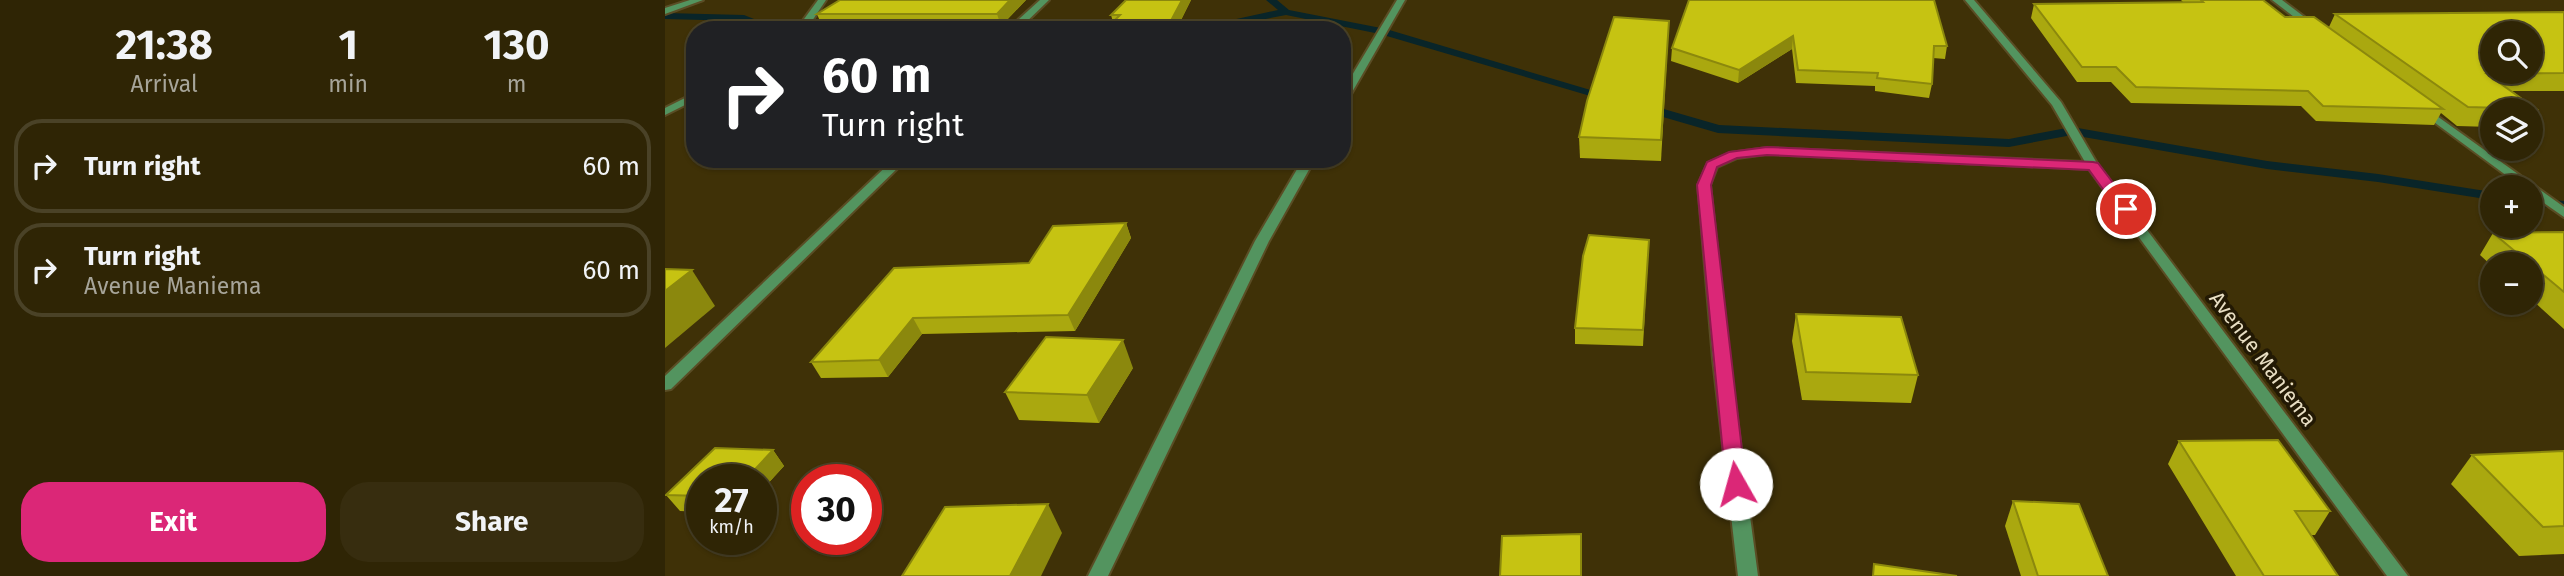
<!DOCTYPE html>
<meta charset="utf-8">
<style>
:root{--surface:#2f2505;--page:#372d0f;--text:#f1f3f6;--muted:#a7a59a;--line:#4a4227;--accent:#db2777}
body{margin:0;font-family:"Fira Sans",sans-serif;background:var(--page);color:var(--text);height:100vh;display:flex;flex-direction:column;font-size:26px;white-space:nowrap}
*{box-sizing:border-box;margin:0}
p{font-size:23px;color:var(--muted)}
.icon{flex:none;width:38px;height:38px;fill:none;stroke:currentColor;stroke-width:2;stroke-linecap:round;stroke-linejoin:round}
.map{position:relative;flex:1;overflow:hidden}
.drawer{display:flex;flex-direction:column;background:var(--surface);width:665px}
.drawer>*{flex:none}
.hud{position:absolute;left:21px;top:21px;width:665px;height:147px;border-radius:28px;box-shadow:0 2px 5px #0004,0 0 0 2px var(--line);background:#202124;color:#fff;overflow:hidden}
.controls{position:absolute;left:1815px;top:21px;display:grid;gap:14px}
.controls a{display:grid;place-items:center;width:63px;height:63px;border-radius:50%;background:var(--surface);box-shadow:0 2px 5px #0004,0 0 0 2px var(--line);font-size:35px}
.speed{position:absolute;left:21px;top:464px;display:flex;gap:14px;font-size:35px;font-weight:700;text-align:center}
.speed>*{display:grid;place-content:center;width:91px;height:91px;border-radius:50%;background:var(--surface);box-shadow:0 2px 5px #0004,0 0 0 2px var(--line);line-height:1}
.speed small{font-size:18px;font-weight:400}
.speed .limit{border:10px solid #d22;background:#fff;color:#111}
.pin{position:absolute;display:grid;place-items:center;width:60px;height:60px;color:#fff;margin:-30px;border:4px solid #fff;border-radius:50%;box-shadow:0 2px 7px #0007}
.me{position:absolute;width:77px;margin:-38px;rotate:353deg;stroke-linejoin:round;filter:drop-shadow(0 0 5px #0008)}
.turn{display:flex;align-items:center;gap:24px;height:147px;padding:0 21px;font-size:32px}
.turn .icon{width:91px;height:91px;stroke-width:2.5}
.turn b{display:block;font-size:49px;line-height:60px}
.eta{display:flex;justify-content:space-evenly;align-items:center;height:119px;text-align:center}
.eta b{font-size:42px;font-weight:700;line-height:49px}
.button{display:flex;gap:14px;margin-top:auto;padding:14px 21px}
.button a{flex:1;height:80px;border-radius:28px;background:var(--accent);color:#fff;font-size:28px;font-weight:700;line-height:80px;text-align:center}
.button a+a{background:var(--page);color:var(--text)}
ul{padding:0;list-style:none}
li{display:flex;align-items:center;gap:21px;height:94px;margin:0 14px 10px;padding:0 7px;border:4px solid var(--line);border-radius:28px}
li div{flex:1}
li b{display:block;font-size:26px}
li em{font-style:normal}
main{display:flex;flex:1;min-height:0}
.map>svg:first-child{display:block}
.lines{fill:none;stroke-linecap:round;stroke-linejoin:round}
.stream{fill:#092529;fill-rule:evenodd}
.street-casing{stroke:#5a4d25;stroke-width:4}
.street{fill:#53945f;fill-rule:evenodd}
.wall{fill:#aaa80f}
.shaded-wall{fill:#8b880d}
.building{fill:#c6c312;stroke:#8b880d;stroke-width:2;fill-rule:evenodd}
.route{fill:#db2777;stroke:#8e194d;stroke-width:2}
.labels{text-anchor:middle;stroke-width:7;stroke-linejoin:round;paint-order:stroke}
.street-label{font-size:21px;fill:#e8dec3;stroke:#221904}
</style>
<main>
<section class="drawer">
<div class="eta">
<div><b>21:38</b><p>Arrival</p></div>
<div><b>1</b><p>min</p></div>
<div><b>130</b><p>m</p></div>
</div>
<ul>
<li><svg class="icon" aria-label="right" viewBox="0 0 24 24"><path d="M7 20v-9h11M14 6l5 5-5 5"/></svg><div><b>Turn right</b></div><em>60 m</em></li>
<li><svg class="icon" aria-label="right" viewBox="0 0 24 24"><path d="M7 20v-9h11M14 6l5 5-5 5"/></svg><div><b>Turn right</b><p>Avenue Maniema</p></div><em>60 m</em></li>
</ul>
<div class="button"><a>Exit</a><a>Share</a></div>
</section>
<div class="map">
<svg width="1899" height="576" viewBox="0 0 1899 576">
<rect width="100%" height="100%" fill="#3f3107"/>
<g class="lines">
<g class="stream">
<polygon points="601,0 612,0 624,10 721,29 949,97 947,100 939,100 715,34 621,15 544,30 521,30 613,10"/>
<polygon points="0,13 79,15 116,30 101,30 78,21 0,19"/>
<polygon points="978,103 1054,125 1344,139 1407,127 1602,161 1713,174 1827,192 1827,200 1713,182 1602,169 1407,135 1344,147 1053,133 974,110 974,104"/>
<polygon points="1866,198 1899,201 1899,209 1866,206"/>
</g>
<defs>
<g id="street">
<polygon points="25,0 38,0 0,14 0,8"/>
<polygon points="153,0 161,0 141,30 131,30"/>
<polygon points="375,0 384,0 353,30 342,30"/>
<polygon points="732,0 740,0 682,101 677,104 677,92"/>
<polygon points="1300,0 1309,0 1396,102 1433,165 1743,576 1722,576 1424,169 1102,154 1072,158 1052,167 1045,185 1064,359 1093,576 1073,576 1048,359 1033,185 1043,163 1065,153 1102,148 1420,162 1387,105"/>
<polygon points="1607,0 1617,0 1654,28 1646,30"/>
<polygon points="30,93 30,100 0,115 0,108"/>
<polygon points="1758,106 1899,207 1899,217 1866,194 1866,187 1857,187 1754,111 1753,109"/>
<polygon points="229,159 242,159 6,389 0,390 0,376"/>
<polygon points="638,159 650,159 604,241 443,576 423,576 590,241"/>
</g>
</defs>
<use href="#street" class="street-casing"/>
<use href="#street" class="street"/>
</g>
<g class="wall">
<polygon points="175,0 361,0 336,26 157,26 152,14"/>
<polygon points="461,0 526,0 511,30 448,22 446,15"/>
<polygon points="1024,0 1282,46 1280,59 1268,58 1267,84 1264,98 1210,91 1210,86 1131,83 1127,49 1073,83 1006,61 1007,48"/>
<polygon points="1516,0 1598,0 1620,17 1664,27 1670,14 1899,12 1899,91 1847,91 1871,109 1866,119 1866,110 1827,110 1827,127 1792,126 1776,113 1769,125 1651,121 1636,106 1466,103 1446,82 1412,82 1366,18 1369,4 1518,2"/>
<polygon points="1003,39 996,161 915,158 914,137"/>
<polygon points="461,223 466,238 410,331 257,334 223,377 156,378 146,362 364,263"/>
<polygon points="1899,232 1899,329 1866,299 1866,264 1827,264 1827,266 1815,255 1828,233"/>
<polygon points="984,240 978,346 910,344 910,328"/>
<polygon points="1131,314 1253,375 1246,403 1137,400 1127,341"/>
<polygon points="468,368 434,423 354,420 340,392"/>
<polygon points="1514,441 1665,511 1650,535 1646,535 1673,576 1571,576 1503,464"/>
<polygon points="50,448 108,450 119,466 96,491 96,480 37,480 37,512 15,511 1,495"/>
<polygon points="1899,451 1899,554 1854,556 1786,484 1807,455"/>
<polygon points="1348,501 1443,576 1356,576 1340,526"/>
</g>
<g class="shaded-wall">
<polygon points="345,0 361,0 336,26 332,14"/>
<polygon points="517,0 526,0 511,30 501,30"/>
<polygon points="1128,36 1127,49 1073,83 1074,70"/>
<polygon points="461,223 466,238 410,331 403,315"/>
<polygon points="27,270 50,306 0,348 0,291"/>
<polygon points="248,318 257,334 223,377 214,360"/>
<polygon points="458,340 468,368 434,423 422,395"/>
<polygon points="108,450 119,466 96,491 96,480 80,480"/>
<polygon points="383,504 397,533 376,576 345,576"/>
</g>
<g class="building">
<polygon points="175,0 345,0 332,14 152,14"/>
<polygon points="461,0 517,0 501,30 440,30 455,15 446,15"/>
<polygon points="1024,0 1269,0 1282,46 1269,46 1267,84 1212,78 1213,73 1133,70 1128,36 1074,70 1007,48"/>
<polygon points="1536,0 1598,0 1620,17 1649,17 1778,109 1658,106 1643,91 1471,87 1451,67 1417,67 1369,4 1538,2"/>
<path d="M1899,12V73L1822,74L1871,109L1803,107L1670,14ZM1827,33H1866V72H1827Z"/>
<polygon points="949,17 1004,21 996,140 914,137 922,101"/>
<polygon points="461,223 403,315 248,318 214,360 146,362 229,268 364,263 388,226"/>
<polygon points="1899,232 1899,292 1828,233"/>
<polygon points="924,235 984,240 978,330 910,328 918,256"/>
<polygon points="0,269 27,270 0,291"/>
<polygon points="1131,314 1236,317 1253,375 1141,372"/>
<polygon points="381,337 458,340 422,395 340,392"/>
<polygon points="1613,440 1665,511 1630,511 1673,576 1599,576 1514,441"/>
<polygon points="50,448 108,450 80,480 37,480 37,496 1,495"/>
<polygon points="1899,451 1899,526 1878,527 1807,455"/>
<polygon points="1348,501 1414,504 1443,576 1373,576"/>
<polygon points="383,504 345,576 237,576 280,507"/>
<polygon points="916,534 916,576 835,576 837,536"/>
<polygon points="1209,564 1292,576 1208,576"/>
</g>
<polygon class="route" points="1102,147 1428,162 1433,163 1468,209 1466,213 1455,213 1424,170 1102,155 1072,158 1052,167 1046,185 1081,484 1078,490 1071,492 1064,490 1061,484 1032,185 1042,162 1064,152"/>
<g class="labels">
<g class="street-label">
<text transform="translate(1598 359) rotate(53)" y="7">Avenue Maniema</text>
</g>
</g>
</svg>
<div class="controls">
<a><svg class="icon" aria-label="search" viewBox="0 0 24 24"><circle cx="10" cy="10" r="6"/><path d="M15 15l6 6"/></svg></a>
<a><svg class="icon" aria-label="layers" viewBox="0 0 24 24"><path d="M12 4l9 5-9 5-9-5zM3 14l9 5 9-5"/></svg></a>
<a>+</a>
<a>−</a>
</div>
<div class="speed"><div>27<small>km/h</small></div><div class="limit">30</div></div>
<div class="pin" style="left:1461px;top:209px;background:#d93025"><svg class="icon" aria-label="arrive" viewBox="0 0 24 24"><path d="M6 21V4h12l-3 4 3 4H6"/></svg></div>
<svg class="me" style="left:1071px;top:484px" viewBox="-20 -20 40 40"><circle r="19" fill="#fff"/><path d="M0-13L10 11 0 6-10 11z" fill="#db2777"/></svg>
<div class="hud">
<div class="turn"><svg class="icon" aria-label="right" viewBox="0 0 24 24"><path d="M7 20v-9h11M14 6l5 5-5 5"/></svg><div><b>60 m</b>Turn right</div></div>
</div>
</div>
</main>
